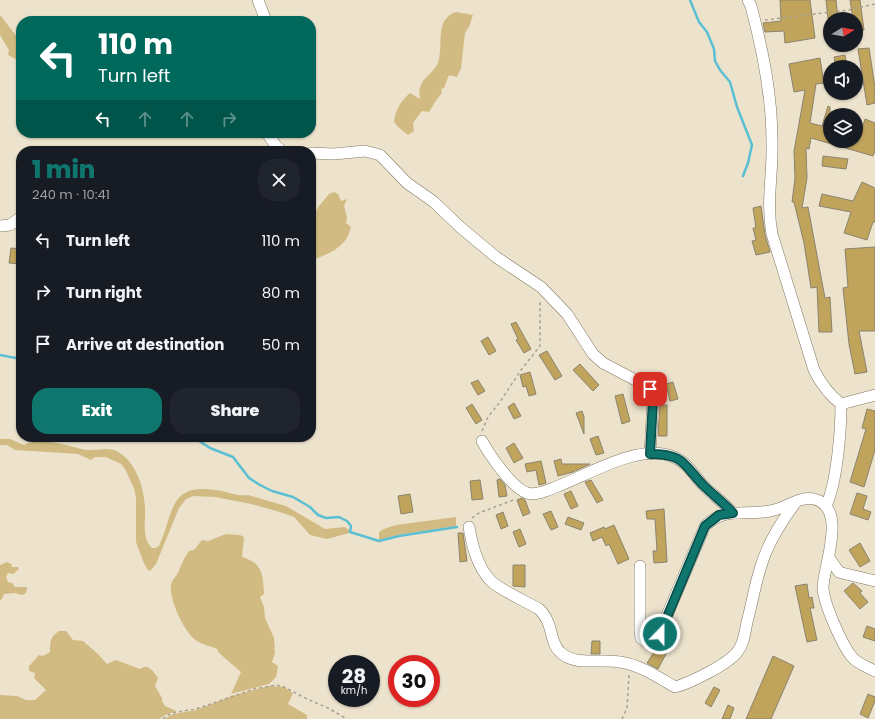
<!DOCTYPE html>
<meta charset="utf-8">
<style>
:root{--surface:#171b24;--page:#20242c;--text:#f1f3f6;--muted:#9ea1a6;--accent:#0f766e}
body{margin:0;font-family:Poppins,sans-serif;background:var(--page);color:var(--text);height:100vh;display:flex;flex-direction:column;font-size:15px;white-space:nowrap}
*{box-sizing:border-box;margin:0}
p{font-size:13px;color:var(--muted)}
.icon{flex:none;width:22px;height:22px;fill:none;stroke:currentColor;stroke-width:2;stroke-linecap:round;stroke-linejoin:round}
.map{position:relative;flex:1;overflow:hidden}
.drawer{position:absolute;left:16px;top:146px;width:300px;height:296px;display:flex;flex-direction:column;background:var(--surface);border-radius:16px;box-shadow:0 1px 3px #0004}
.drawer>*{flex:none}
.guide{position:absolute;left:16px;top:16px;width:300px;height:122px;border-radius:16px;box-shadow:0 1px 3px #0004;background:#00695c;color:#fff;overflow:hidden}
.needle{width:26px;rotate:79deg}
.fabs{position:absolute;left:823px;top:12px;display:grid;gap:8px}
.fabs a{display:grid;place-items:center;width:40px;height:40px;border-radius:50%;background:var(--surface);box-shadow:0 1px 3px #0004;font-size:20px}
.speed{position:absolute;left:328px;top:655px;display:flex;gap:8px;font-size:20px;font-weight:700;text-align:center}
.speed>*{display:grid;place-content:center;width:52px;height:52px;border-radius:50%;background:var(--surface);box-shadow:0 1px 3px #0004;line-height:1}
.speed small{font-size:10px;font-weight:400}
.speed .limit{border:6px solid #d22;background:#fff;color:#111}
.pin{position:absolute;display:grid;place-items:center;width:34px;height:34px;color:#fff;margin:-17px;border-radius:8px;box-shadow:0 2px 6px #0006}
.me{position:absolute;width:44px;margin:-22px;rotate:22deg;stroke-linejoin:round;filter:drop-shadow(0 0 3px #0008)}
.turn{display:flex;align-items:center;gap:14px;height:84px;padding:0 16px;font-size:18px}
.turn .icon{width:52px;height:52px;stroke-width:2.5}
.turn b{display:block;font-size:28px;line-height:34px}
.lanes{display:flex;align-items:center;height:38px;padding:0 16px;background:#0003;justify-content:center;gap:20px;direction:ltr}
.lanes .off{opacity:.35}
.round{display:grid;place-items:center;flex:none;width:42px;height:42px;border-radius:16px;background:var(--page)}
.overview{display:flex;align-items:center;justify-content:space-between;height:68px;padding:0 16px}
h1{font-size:24px;font-weight:800;line-height:30px;color:var(--accent)}
.action{display:flex;gap:8px;margin-top:auto;padding:8px 16px}
.action a{flex:1;height:46px;border-radius:16px;background:var(--accent);color:#fff;font-size:16px;font-weight:800;line-height:46px;text-align:center}
.action a+a{background:var(--page);color:var(--text)}
ul{padding:0;list-style:none}
li{display:flex;align-items:center;gap:12px;height:52px;padding:0 16px}
li div{flex:1}
li b{display:block;font-size:15px}
li em{font-style:normal}
.map>svg:first-child{display:block}
.green{fill:#d1bb83}
.lines{fill:none;stroke-linecap:round;stroke-linejoin:round}
.stream{stroke:#5bbfd3;stroke-width:2.5}
.building{fill:#c0a45c;stroke:#8b836f}
.minor-casing{stroke:#807863;stroke-width:12}
.path{stroke:#a8a08f;stroke-width:1.5;stroke-dasharray:3 3;stroke-linecap:butt}
.minor{stroke:#fff;stroke-width:11}
.route-casing{stroke:#0a4d48;stroke-width:10}
.route{stroke:#0f766e;stroke-width:7}
</style>
<div class="map">
<svg width="875" height="719" viewBox="0 0 875 719">
<rect width="100%" height="100%" fill="#ede3cd"/>
<g class="green">
<path d="M456,12L473,15L469,27L465,33L461,68L457,77L449,75L444,88L441,89L442,93L437,99L429,112L422,111L413,123L414,131L408,135L398,127L394,122C395,110 401,101 410,93L420,99C416,76 435,77 439,59C443,42 435,19 456,12Z"/>
<polygon points="0,15 21,42 21,62 8,55 9,50 0,35"/>
<path d="M334,192L338,194L341,201L347,199L344,206L347,217L346,223L351,227C346,248 330,253 313,260L314,254L311,251V241L315,232V213L319,206L329,194Z"/>
<path d="M0,439H10L24,445C39,437 66,445 81,449C92,452 104,447 114,450C135,458 144,487 145,507C146,521 141,537 152,548H155L159,546C174,514 168,483 215,490C227,491 237,497 248,495L286,506L325,529L345,527L349,530V533L327,539L310,535L294,517L280,512L251,504L215,497L193,496L186,499L179,508L156,564L150,571L147,569L143,561L136,542V498L134,488L125,469L121,464L106,457H95L91,460L78,454L15,450L7,445H0Z"/>
<polygon points="456,517 456,526 398,535 379,540 379,532 384,529 396,525"/>
<path d="M226,534L240,535L244,537L242,557C263,563 263,575 264,594L260,597L264,607L265,618L274,638L275,653L272,662L278,666L276,677L269,684L231,694L241,672L219,653L217,649C211,646 203,645 197,641C185,634 169,600 171,586C171,581 175,578 178,573C181,565 184,558 189,551L194,550L202,540L208,541Z"/>
<polygon points="7,562 11,564 12,567 18,567 19,569 13,574 8,573 6,577 8,582 12,583 15,587 27,587 26,593 22,595 15,593 4,594 2,599 0,600 0,565"/>
<path d="M59,631H66L73,640L83,641L98,654L107,664L116,660L140,669L144,667H148L153,671L158,678L155,686L162,698V701L165,706L177,711L165,715L159,719H0V695L17,696L26,700H35L46,690L34,678L35,673L29,671V666L39,655L43,656L50,652C50,641 50,637 59,631Z"/>
<polygon points="269,686 284,687 293,693 288,704 307,715 307,719 164,719 173,714 196,710 232,696"/>
</g>
<g class="lines">
<g class="stream">
<polyline points="690,0 699,22 707,32 714,49 715,61 720,70 730,82 737,107 752,145 748,163 743,176"/>
<polyline points="0,355 21,359"/>
<polyline points="193,437 210,448 233,457 249,478 260,485 272,491 293,497 310,507 318,515 326,518 339,517 347,521 351,526 350,532 379,541 399,536 457,527"/>
</g>
</g>
<g class="building">
<polygon points="780,0 810,0 815,38 785,43 784,31 765,32 763,23 781,21"/>
<polygon points="826,0 836,0 838,19 828,19"/>
<polygon points="850,0 860,0 864,30 856,31 856,19 853,19"/>
<polygon points="869,48 875,87 875,103 867,105 858,49"/>
<polygon points="845,55 847,67 836,67 834,57"/>
<polygon points="820,58 824,83 816,84 810,123 822,126 828,106 830,107 830,141 858,142 865,119 875,123 875,151 873,156 811,138 809,149 806,148 807,178 802,208 808,207 825,298 830,297 832,332 819,332 817,287 811,288 804,243 794,202 792,202 795,178 794,151 805,90 794,92 789,64"/>
<polygon points="823,156 848,159 846,169 822,166"/>
<polygon points="862,182 875,188 875,222 873,222 867,240 844,233 851,212 819,206 822,194 853,201"/>
<polygon points="761,206 765,235 770,252 756,255 752,241 756,240 753,228 756,228 753,208"/>
<polygon points="875,247 875,331 859,331 867,372 855,374 849,344 843,288 848,287 845,249"/>
<polygon points="11,248 21,249 21,264 9,263"/>
<polygon points="516,322 531,349 524,353 516,340 518,339 511,324"/>
<polygon points="488,337 496,351 489,355 481,341"/>
<polygon points="547,351 562,376 555,380 539,355"/>
<polygon points="580,364 599,385 593,391 573,370"/>
<polygon points="530,372 536,394 529,396 526,386 523,387 520,375"/>
<polygon points="649,375 664,376 663,385 655,384 649,380"/>
<polygon points="478,380 485,391 478,395 471,383"/>
<polygon points="673,382 678,399 670,401 666,384"/>
<polygon points="623,394 630,421 622,424 615,396"/>
<polygon points="514,403 521,416 514,419 508,407"/>
<polygon points="472,404 482,420 476,424 466,408"/>
<polygon points="660,405 667,405 667,436 658,436"/>
<polygon points="867,409 875,411 875,450 864,487 850,482 866,429 862,428"/>
<polygon points="582,411 584,417 584,434 576,413"/>
<polygon points="598,436 604,453 596,455 590,439"/>
<polygon points="514,443 523,458 514,463 506,448"/>
<polygon points="561,459 562,464 590,464 573,472 558,476 554,461"/>
<polygon points="541,461 546,483 539,485 536,470 527,472 525,464"/>
<polygon points="500,479 505,485 507,496 499,497 497,480"/>
<polygon points="480,480 483,499 472,500 470,481"/>
<polygon points="591,480 603,500 597,503 585,482"/>
<polygon points="571,491 578,506 571,509 564,494"/>
<polygon points="857,493 867,496 863,509 871,512 868,520 850,514"/>
<polygon points="410,494 413,512 401,514 398,496"/>
<polygon points="522,498 525,500 530,513 523,516 517,500"/>
<polygon points="664,509 667,562 654,563 653,551 657,551 655,519 647,519 646,511"/>
<polygon points="551,511 558,527 551,530 543,514"/>
<polygon points="503,512 508,526 501,529 496,515"/>
<polygon points="568,517 584,523 581,530 565,524"/>
<polygon points="614,525 629,559 618,564 609,544 606,546 602,537 593,541 590,533 604,527 605,529"/>
<polygon points="520,529 526,544 519,547 513,532"/>
<polygon points="458,533 463,533 467,561 460,562"/>
<polygon points="860,543 870,561 860,567 849,550"/>
<polygon points="513,565 525,565 525,587 513,586"/>
<polygon points="853,583 862,591 860,593 868,602 860,609 844,591"/>
<polygon points="807,584 809,598 812,597 814,608 810,608 817,640 807,642 795,586"/>
<polygon points="867,626 875,629 875,641 863,637"/>
<polygon points="592,641 600,641 600,654 591,654"/>
<polygon points="660,643 669,648 658,669 647,663"/>
<polygon points="773,656 794,666 771,719 746,719"/>
<polygon points="714,687 720,690 711,707 705,703"/>
<polygon points="868,694 875,697 875,701 868,718 860,714"/>
<polygon points="728,705 734,708 730,719 722,719"/>
</g>
<g class="lines">
<defs>
<g id="minor">
<polyline points="258,0 266,21"/>
<path d="M748,0L751,6C763,51 772,95 772,142C773,175 766,201 772,234L814,370C821,384 828,394 841,404C841,431 837,482 826,506"/>
<polyline points="267,133 276,146 282,151"/>
<polyline points="311,153 334,154 365,151 380,155 407,183 434,202 460,227 496,257 541,287 567,314 593,354 603,363 641,383 650,389 653,400 650,454"/>
<polyline points="0,226 10,225 21,217"/>
<polyline points="841,404 875,395"/>
<path d="M482,441C489,454 512,488 527,493C536,496 548,490 556,487C588,475 637,444 671,456C687,461 693,475 704,486C713,495 724,503 733,513"/>
<path d="M469,527C472,545 477,567 491,581C500,590 527,602 539,609C554,623 549,642 560,652C575,667 601,658 620,662C640,665 658,677 675,687C690,683 729,664 738,651C744,643 745,632 747,622C752,604 755,584 761,566C768,542 781,522 796,502"/>
<polyline points="829,558 839,572 842,573 875,581"/>
<path d="M640,566V631L641,638L645,641L650,642L659,634L705,526C725,506 745,516 770,511C785,509 799,496 814,499C848,507 824,565 823,587C823,602 842,645 852,657C858,664 867,667 875,671"/>
</g>
</defs>
<use href="#minor" class="minor-casing"/>
<g class="path">
<polyline points="765,20 848,10 875,4"/>
<polyline points="482,431 488,417 500,402 521,370 540,346 540,301"/>
<polyline points="472,518 479,513 516,499"/>
<polyline points="163,719 166,716 172,713 196,709 254,689 276,685 284,687 307,699 328,708 347,719"/>
<polyline points="622,719 627,708 629,674"/>
</g>
<use href="#minor" class="minor"/>
</g>
<g class="lines">
<defs>
<path id="route" d="M650,389L653,400L650,454C684,454 683,464 703,485C713,495 724,503 733,513L719,515L705,526L660,634"/>
</defs>
<use href="#route" class="route-casing"/>
<use href="#route" class="route"/>
</g>
</svg>
<div class="fabs">
<a><svg class="needle" viewBox="-14 -14 28 28"><path d="M0-13l5 13h-10z" fill="#e53935"/><path d="M0 13l5-13h-10z" fill="#9ea1a6"/></svg></a>
<a><svg class="icon" aria-label="sound" viewBox="0 0 24 24"><path d="M4 9h4l5-4v14l-5-4H4zM17 9q2 3 0 6"/></svg></a>
<a><svg class="icon" aria-label="layers" viewBox="0 0 24 24"><path d="M12 4l9 5-9 5-9-5zM3 14l9 5 9-5"/></svg></a>
</div>
<div class="speed"><div>28<small>km/h</small></div><div class="limit">30</div></div>
<div class="pin" style="left:650px;top:389px;background:#d93025"><svg class="icon" aria-label="arrive" viewBox="0 0 24 24"><path d="M6 21V4h12l-3 4 3 4H6"/></svg></div>
<svg class="me" style="left:660px;top:634px" viewBox="-20 -20 40 40"><circle r="17" fill="#0f766e" stroke="#fff" stroke-width="3"/><path d="M0-11L8 9 0 5-8 9z" fill="#fff"/></svg>
<div class="guide">
<div class="turn"><svg class="icon" aria-label="left" viewBox="0 0 24 24"><path d="M17 20v-9H6M10 6l-5 5 5 5"/></svg><div><b>110 m</b>Turn left</div></div>
<div class="lanes"><svg class="icon" aria-label="left" viewBox="0 0 24 24"><path d="M17 20v-9H6M10 6l-5 5 5 5"/></svg><svg class="icon off" aria-label="ahead" viewBox="0 0 24 24"><path d="M12 20V5M6 11l6-6 6 6"/></svg><svg class="icon off" aria-label="ahead" viewBox="0 0 24 24"><path d="M12 20V5M6 11l6-6 6 6"/></svg><svg class="icon off" aria-label="right" viewBox="0 0 24 24"><path d="M7 20v-9h11M14 6l5 5-5 5"/></svg></div>
</div>
<section class="drawer">
<div class="overview"><div><h1>1 min</h1><p>240 m · 10:41</p></div><a class="round"><svg class="icon" aria-label="close" viewBox="0 0 24 24"><path d="M6 6l12 12M18 6L6 18"/></svg></a></div>
<ul>
<li><svg class="icon" aria-label="left" viewBox="0 0 24 24"><path d="M17 20v-9H6M10 6l-5 5 5 5"/></svg><div><b>Turn left</b></div><em>110 m</em></li>
<li><svg class="icon" aria-label="right" viewBox="0 0 24 24"><path d="M7 20v-9h11M14 6l5 5-5 5"/></svg><div><b>Turn right</b></div><em>80 m</em></li>
<li><svg class="icon" aria-label="arrive" viewBox="0 0 24 24"><path d="M6 21V4h12l-3 4 3 4H6"/></svg><div><b>Arrive at destination</b></div><em>50 m</em></li>
</ul>
<div class="action"><a>Exit</a><a>Share</a></div>
</section>
</div>
